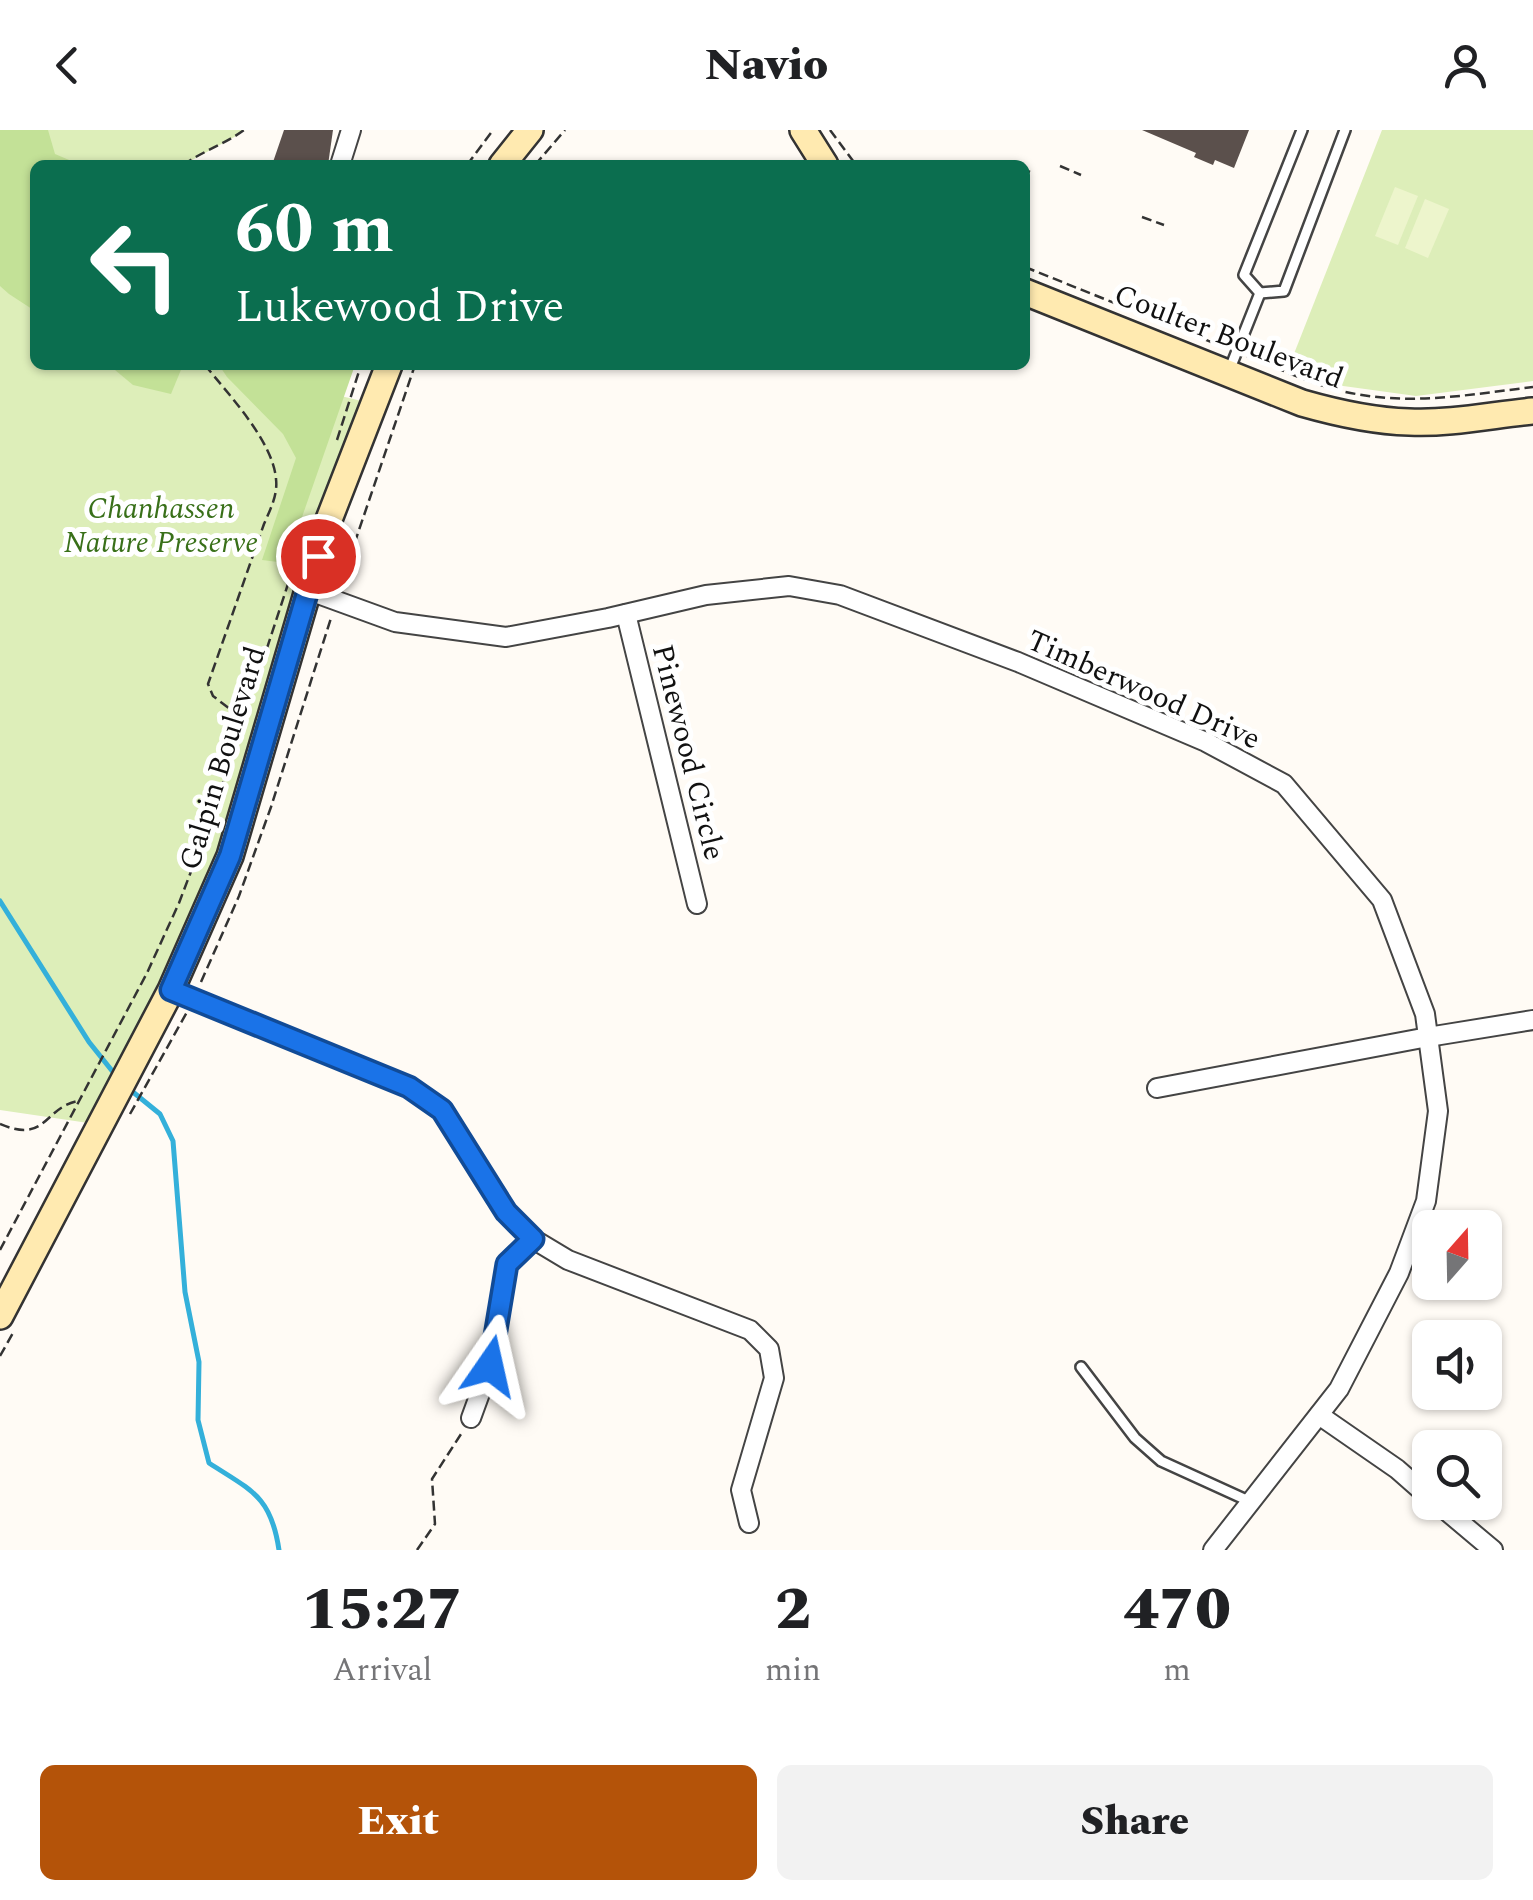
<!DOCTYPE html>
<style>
:root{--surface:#fff;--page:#f2f2f2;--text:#202124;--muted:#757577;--accent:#b45309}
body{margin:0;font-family:Spectral,serif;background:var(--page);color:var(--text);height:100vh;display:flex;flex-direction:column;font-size:38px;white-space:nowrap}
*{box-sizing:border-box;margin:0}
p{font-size:32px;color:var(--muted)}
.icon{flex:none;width:55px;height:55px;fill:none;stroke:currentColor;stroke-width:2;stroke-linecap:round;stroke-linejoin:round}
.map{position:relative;height:1420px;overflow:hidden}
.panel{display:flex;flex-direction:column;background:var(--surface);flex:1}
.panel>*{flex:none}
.guide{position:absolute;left:30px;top:30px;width:1000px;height:210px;border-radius:15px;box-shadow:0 2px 8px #0004;background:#0b6e4f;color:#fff;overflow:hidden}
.needle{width:65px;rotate:20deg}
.buttons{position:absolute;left:1412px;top:1080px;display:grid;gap:20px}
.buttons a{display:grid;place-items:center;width:90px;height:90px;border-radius:15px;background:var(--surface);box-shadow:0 2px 8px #0004;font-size:50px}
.pin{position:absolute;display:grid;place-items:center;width:85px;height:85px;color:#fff;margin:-42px;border:5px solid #fff;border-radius:50%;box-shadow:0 2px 10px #0007}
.me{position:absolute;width:110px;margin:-55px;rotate:11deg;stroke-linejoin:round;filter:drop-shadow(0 0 8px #0008)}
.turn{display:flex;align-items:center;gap:35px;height:210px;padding:0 40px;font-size:45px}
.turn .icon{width:130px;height:130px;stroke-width:2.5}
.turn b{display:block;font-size:70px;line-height:85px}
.eta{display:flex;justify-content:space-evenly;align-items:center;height:170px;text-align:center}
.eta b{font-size:60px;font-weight:800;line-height:70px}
.button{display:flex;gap:20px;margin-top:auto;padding:20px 40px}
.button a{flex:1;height:115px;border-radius:15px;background:var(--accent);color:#fff;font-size:40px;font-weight:800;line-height:115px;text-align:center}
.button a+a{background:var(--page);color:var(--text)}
header{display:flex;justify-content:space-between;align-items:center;height:130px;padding:0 40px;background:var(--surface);font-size:45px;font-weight:800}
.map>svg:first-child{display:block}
.green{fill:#ddeeb9}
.forest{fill:#c3e197}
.pitch{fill:#edf5cc}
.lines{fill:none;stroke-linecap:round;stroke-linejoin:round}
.stream{stroke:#34b0da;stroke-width:5}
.building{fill:#5b504c}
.lane-casing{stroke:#444;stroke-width:14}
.street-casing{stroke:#444;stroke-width:22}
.secondary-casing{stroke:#333;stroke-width:30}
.path{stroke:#333;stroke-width:2.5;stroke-dasharray:10 5;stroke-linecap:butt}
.lane{stroke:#fff;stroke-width:9}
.street{stroke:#fff;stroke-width:18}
.secondary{stroke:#ffeab0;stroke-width:25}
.route-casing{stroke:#114b97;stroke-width:25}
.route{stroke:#1a73e8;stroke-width:18}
.labels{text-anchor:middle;stroke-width:10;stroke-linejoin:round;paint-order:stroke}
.street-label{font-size:30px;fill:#111;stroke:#fff}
.park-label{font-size:30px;font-style:italic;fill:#397019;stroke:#fff}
</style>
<header><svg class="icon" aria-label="back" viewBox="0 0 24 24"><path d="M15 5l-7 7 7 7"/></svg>Navio<svg class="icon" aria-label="person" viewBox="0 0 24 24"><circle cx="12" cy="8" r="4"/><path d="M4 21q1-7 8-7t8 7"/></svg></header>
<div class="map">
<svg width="1533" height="1420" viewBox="0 0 1533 1420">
<rect width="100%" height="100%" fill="#fffbf5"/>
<g class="green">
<polygon points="0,0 242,0 238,5 183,35 35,35 35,235 274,235 312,259 374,274 230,726 102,995 0,980"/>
<polygon points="1382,0 1533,0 1533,251 1416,266 1336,255 1288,239"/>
</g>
<g class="forest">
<polygon points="0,0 48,0 55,24 81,35 35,35 35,181 9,164 0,156"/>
<polygon points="109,235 183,235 171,264 133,255"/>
<polygon points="219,235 355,235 286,433 262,430 296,328 283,304 227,247"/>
</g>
<g class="pitch">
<polygon points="1395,57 1418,66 1398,115 1375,106"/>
<polygon points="1425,69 1449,79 1428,128 1405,118"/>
</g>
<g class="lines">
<g class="stream">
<polyline points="0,771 89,912 117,947"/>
<path d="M128,958L160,984L173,1011L185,1162L199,1232L198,1290L209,1333C252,1361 271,1366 279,1420"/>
</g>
</g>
<g class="building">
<polygon points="284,0 333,0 328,35 272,35"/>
<polygon points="1142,0 1249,0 1234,38 1215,30 1213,35 1194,27 1196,23"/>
</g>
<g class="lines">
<defs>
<g id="lane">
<polyline points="1260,163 1284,161 1345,0"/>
<polyline points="1260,163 1244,145 1302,0"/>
<polyline points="1229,241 1260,163"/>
<polyline points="1081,1237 1135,1308 1161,1331 1251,1372"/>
</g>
<g id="street">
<polyline points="340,35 351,0"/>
<polyline points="307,460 395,492 506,507 608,488 706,465 789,456 840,465 1018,532 1206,612 1284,654 1382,770 1425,884 1438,981 1426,1071 1399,1143 1339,1259 1213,1420"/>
<polyline points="626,484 697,774"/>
<polyline points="171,860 409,957 442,980 506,1082 533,1109 568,1130 750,1200 769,1219 774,1248 741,1360 749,1393"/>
<polyline points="1157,958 1428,907 1533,890"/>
<polyline points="1319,1285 1397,1339 1430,1368"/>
<polyline points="471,1288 490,1236 507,1134 533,1109"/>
<polyline points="1436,1372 1493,1420"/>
</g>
<g id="secondary">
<polyline points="803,0 825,35"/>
<polyline points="502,35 530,0"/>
<path d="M1025,162L1302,273C1337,283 1372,291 1409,292C1450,294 1492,285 1533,281"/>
<polyline points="0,1186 171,860 230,726 328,392 389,235"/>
</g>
</defs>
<use href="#lane" class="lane-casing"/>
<use href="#street" class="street-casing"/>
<use href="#secondary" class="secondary-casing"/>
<g class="path">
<polyline points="830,0 856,35"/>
<polyline points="1008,33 1013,35"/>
<path d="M183,35C203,21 225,14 244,0"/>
<polyline points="467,35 493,0"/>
<polyline points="535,35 565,0"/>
<polyline points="1060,36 1081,45"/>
<polyline points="1025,40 1030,42"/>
<polyline points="1142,87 1164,95"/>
<polyline points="1025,137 1226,218"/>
<path d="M1247,226C1283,240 1319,258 1356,264C1415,275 1474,264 1533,257"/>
<path d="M205,235C228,264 273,311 276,349C278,365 270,380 264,394L208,554L213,566L230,579L237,599"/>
<polyline points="337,310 361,235"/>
<polyline points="340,456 415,235"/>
<polyline points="201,852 239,766 271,677 331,488"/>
<polyline points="130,984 187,882"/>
<path d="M0,994C47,1014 43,978 78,971"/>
<polyline points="0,1120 147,843 179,773 211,689 288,454"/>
<polyline points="0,1226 13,1203"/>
<polyline points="417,1420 435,1394 432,1349 463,1301"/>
</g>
<use href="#lane" class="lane"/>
<use href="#street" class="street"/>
<use href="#secondary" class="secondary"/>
</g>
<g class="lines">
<defs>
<polyline id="route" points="318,426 230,726 171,860 409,957 442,980 506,1082 533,1109 507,1134 490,1236"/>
</defs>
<use href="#route" class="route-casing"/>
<use href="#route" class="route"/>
</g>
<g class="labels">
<g class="street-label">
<text transform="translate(1229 206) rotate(21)" y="10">Coulter Boulevard</text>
<text transform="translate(1144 559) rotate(24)" y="10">Timberwood Drive</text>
<text transform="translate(689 622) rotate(76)" y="10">Pinewood Circle</text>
<text transform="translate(222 628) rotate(-73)" y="10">Galpin Boulevard</text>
</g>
<g class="park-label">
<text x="161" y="388">Chanhassen<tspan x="161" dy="34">Nature Preserve</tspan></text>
</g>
</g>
</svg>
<div class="buttons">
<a><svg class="needle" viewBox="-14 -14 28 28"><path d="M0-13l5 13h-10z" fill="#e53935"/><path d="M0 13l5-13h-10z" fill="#757577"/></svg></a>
<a><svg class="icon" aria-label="sound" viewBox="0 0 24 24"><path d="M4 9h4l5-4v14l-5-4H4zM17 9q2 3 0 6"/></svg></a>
<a><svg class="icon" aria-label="search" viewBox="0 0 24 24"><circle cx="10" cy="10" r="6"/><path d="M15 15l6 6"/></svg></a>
</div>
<div class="pin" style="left:318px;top:426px;background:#d93025"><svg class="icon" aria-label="arrive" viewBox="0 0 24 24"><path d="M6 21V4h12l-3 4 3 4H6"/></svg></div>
<svg class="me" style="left:490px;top:1236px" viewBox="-20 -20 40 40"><path d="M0-17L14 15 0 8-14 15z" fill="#1a73e8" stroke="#fff" stroke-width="4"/></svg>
<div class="guide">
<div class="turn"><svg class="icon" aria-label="left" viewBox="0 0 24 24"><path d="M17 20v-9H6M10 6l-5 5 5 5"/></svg><div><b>60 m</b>Lukewood Drive</div></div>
</div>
</div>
<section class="panel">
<div class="eta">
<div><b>15:27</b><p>Arrival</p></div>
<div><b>2</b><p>min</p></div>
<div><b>470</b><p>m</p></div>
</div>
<div class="button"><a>Exit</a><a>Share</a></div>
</section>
